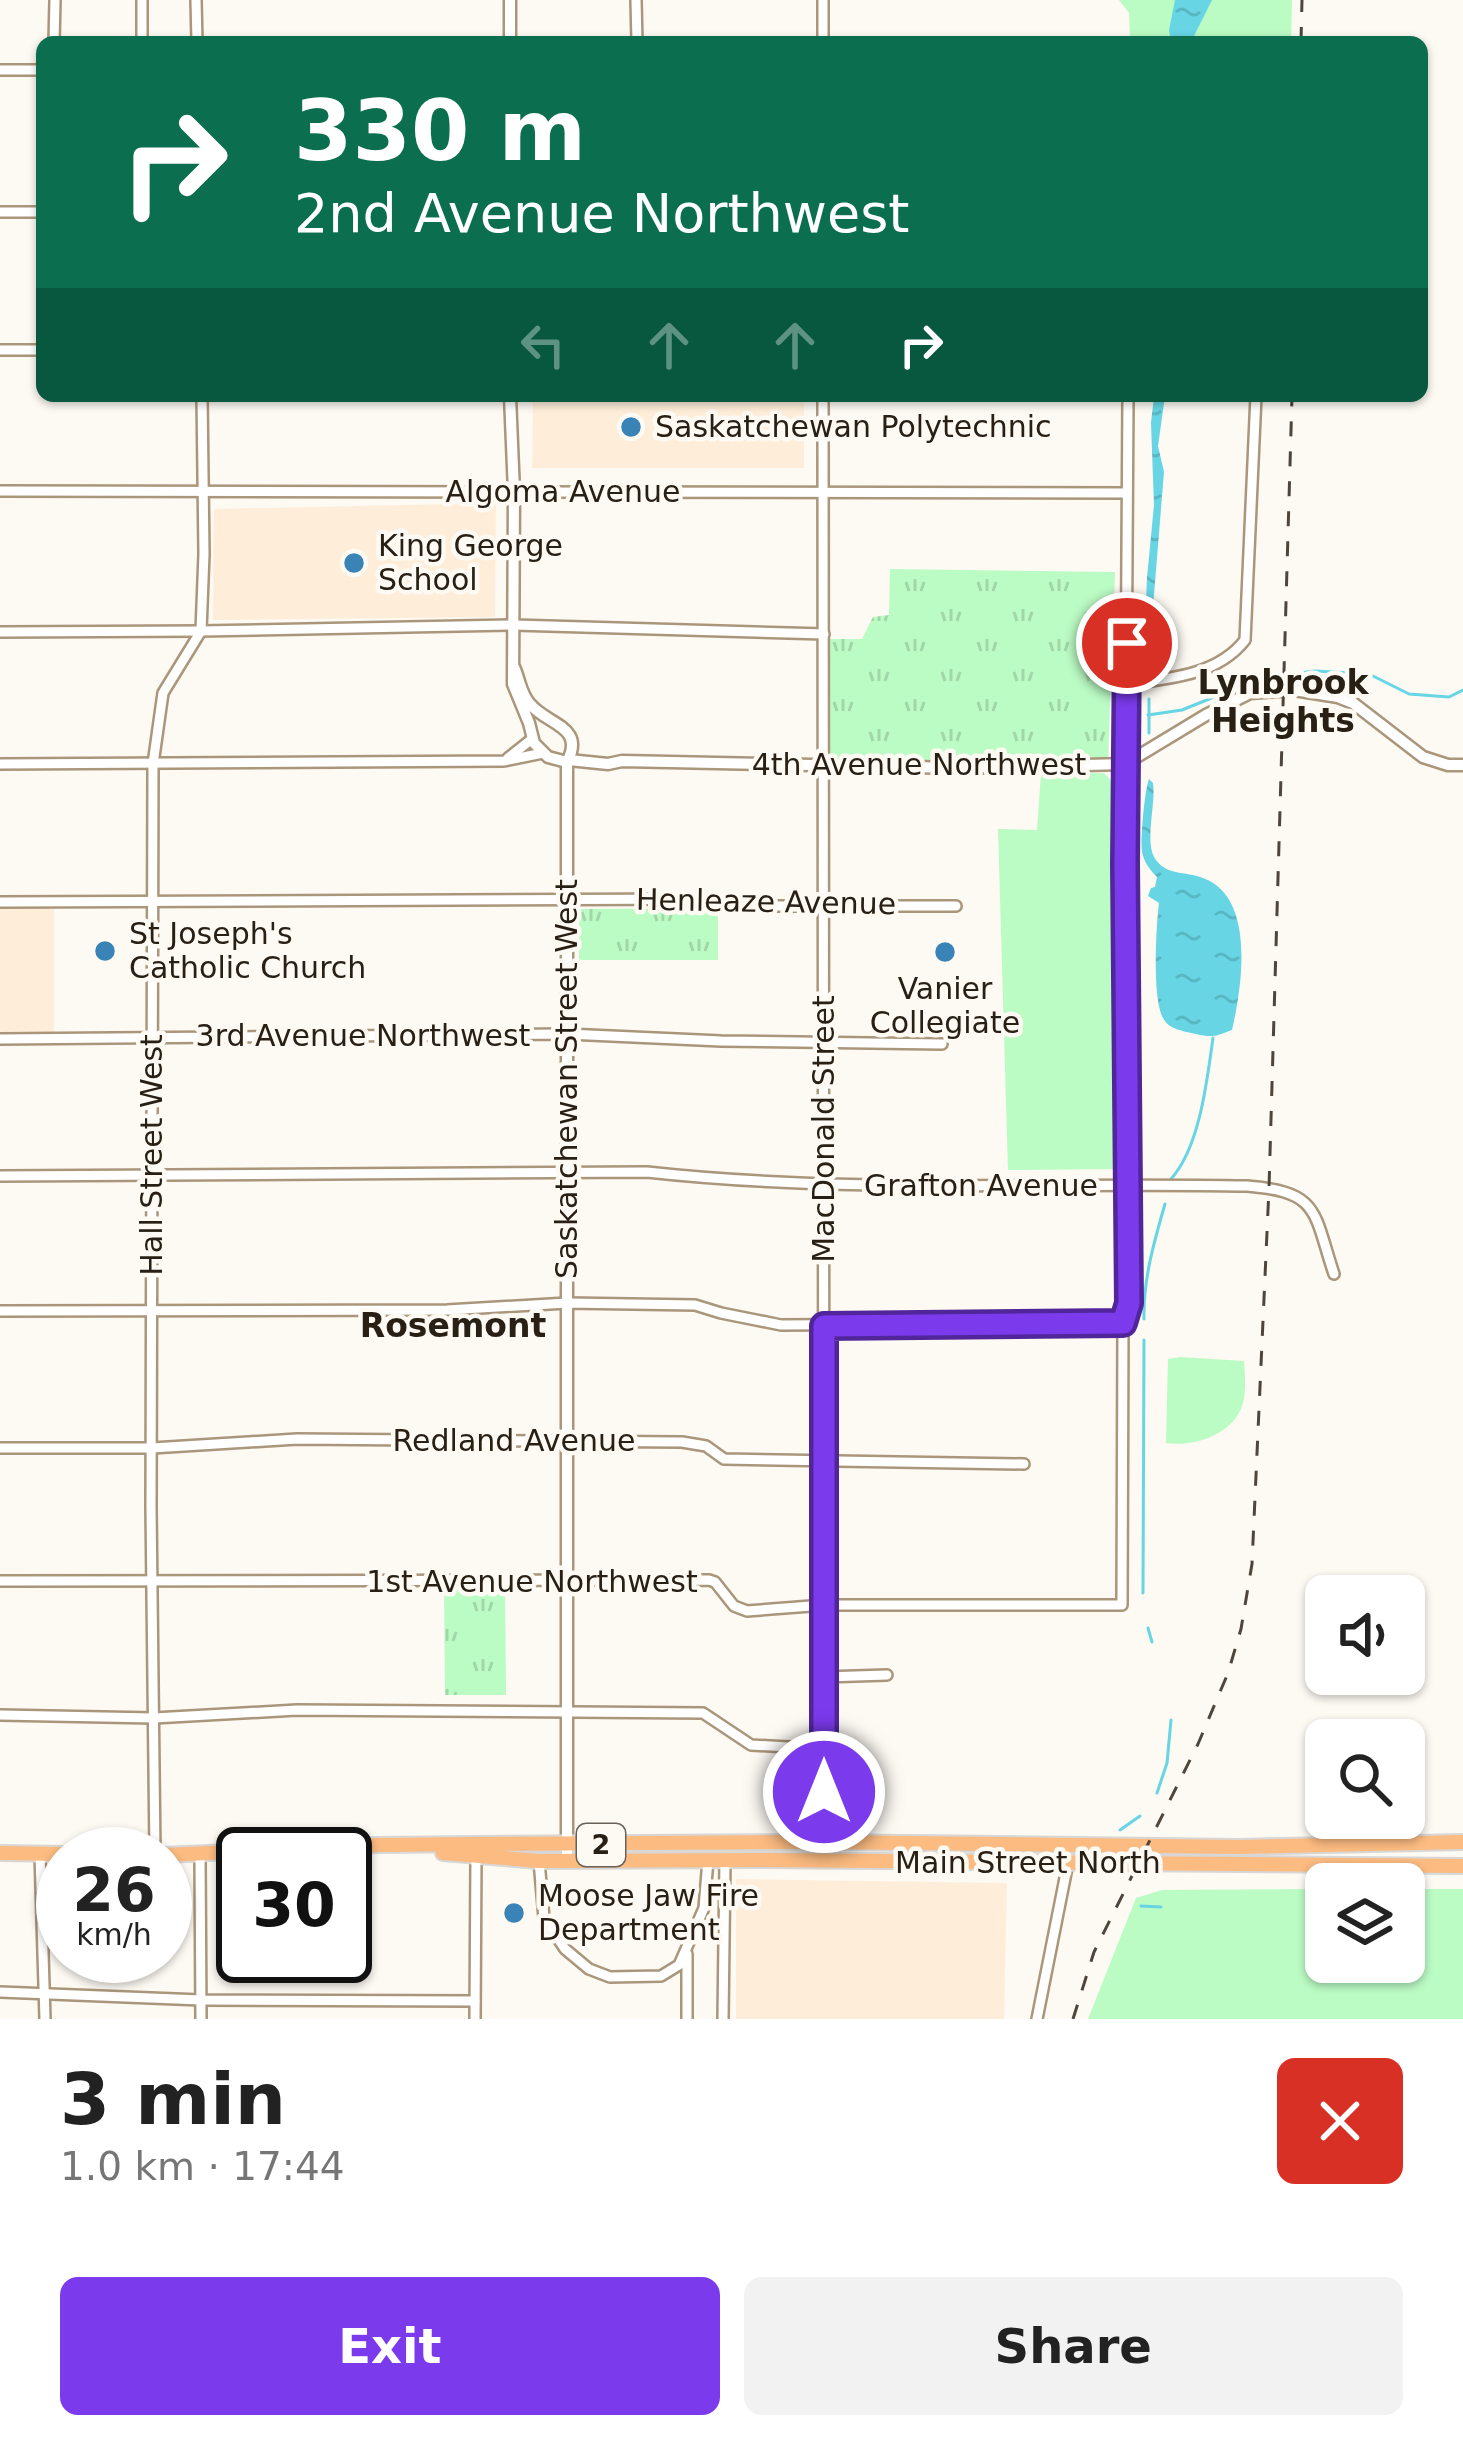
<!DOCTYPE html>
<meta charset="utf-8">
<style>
:root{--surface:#fff;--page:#f2f2f2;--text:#222;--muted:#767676;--accent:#7c3aed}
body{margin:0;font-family:"DejaVu Sans",sans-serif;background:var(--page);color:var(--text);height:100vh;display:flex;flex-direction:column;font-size:45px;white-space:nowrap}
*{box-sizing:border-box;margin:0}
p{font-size:39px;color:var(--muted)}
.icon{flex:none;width:66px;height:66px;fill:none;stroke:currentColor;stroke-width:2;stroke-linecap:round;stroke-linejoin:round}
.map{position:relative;height:2019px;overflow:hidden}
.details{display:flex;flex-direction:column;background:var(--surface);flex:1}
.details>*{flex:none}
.banner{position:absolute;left:36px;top:36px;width:1392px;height:366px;border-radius:18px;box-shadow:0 3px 9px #0004;background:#0b6e4f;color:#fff;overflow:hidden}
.controls{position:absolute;left:1305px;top:1575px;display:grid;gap:24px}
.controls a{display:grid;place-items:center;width:120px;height:120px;border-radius:18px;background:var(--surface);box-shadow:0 3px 9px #0004;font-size:60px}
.speed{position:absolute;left:36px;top:1827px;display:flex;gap:24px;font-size:60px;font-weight:700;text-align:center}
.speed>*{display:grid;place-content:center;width:156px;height:156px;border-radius:50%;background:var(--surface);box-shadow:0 3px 9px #0004;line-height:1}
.speed small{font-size:30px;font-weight:400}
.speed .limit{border:6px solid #111;border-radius:18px;background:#fff;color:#111}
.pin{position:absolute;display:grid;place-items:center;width:102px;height:102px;color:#fff;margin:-51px;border:6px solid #fff;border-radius:50%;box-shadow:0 3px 12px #0007}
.me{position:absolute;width:132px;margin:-66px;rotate:0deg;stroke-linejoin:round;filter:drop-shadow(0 0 9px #0008)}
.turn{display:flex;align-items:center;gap:42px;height:252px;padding:0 60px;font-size:54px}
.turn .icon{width:156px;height:156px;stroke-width:2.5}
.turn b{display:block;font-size:84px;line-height:102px}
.lanes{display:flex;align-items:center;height:114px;padding:0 60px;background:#0003;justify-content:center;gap:60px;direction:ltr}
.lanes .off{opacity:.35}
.round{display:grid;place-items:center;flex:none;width:126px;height:126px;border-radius:18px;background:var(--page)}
.head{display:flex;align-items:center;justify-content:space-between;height:204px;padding:0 60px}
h1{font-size:72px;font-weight:600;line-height:90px}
.button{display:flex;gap:24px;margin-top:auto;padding:24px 60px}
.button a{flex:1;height:138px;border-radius:18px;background:var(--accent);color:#fff;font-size:48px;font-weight:600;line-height:138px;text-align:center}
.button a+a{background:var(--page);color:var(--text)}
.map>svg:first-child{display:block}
.built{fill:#feeed9}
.green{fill:#bbfbc4}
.park{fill:url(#park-tufts)}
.water{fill:url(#water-ripples)}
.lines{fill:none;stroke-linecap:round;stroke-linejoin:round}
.stream{stroke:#67d5e4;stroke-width:3}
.minor-casing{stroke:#aa967b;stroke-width:14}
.tertiary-casing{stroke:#aa967b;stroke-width:15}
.primary-casing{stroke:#d8d7d5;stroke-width:18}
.minor{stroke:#fff;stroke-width:9}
.tertiary{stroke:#fff;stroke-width:10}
.primary{stroke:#fbbb81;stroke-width:14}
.rail{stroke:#4e463c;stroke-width:3;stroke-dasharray:15 15;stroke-linecap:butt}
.route-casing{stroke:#51269a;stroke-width:30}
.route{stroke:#7c3aed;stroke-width:21}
.poi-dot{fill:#3983b7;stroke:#fdf9f3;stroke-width:4.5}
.labels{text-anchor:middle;stroke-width:9;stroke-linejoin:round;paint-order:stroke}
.shield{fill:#fdf9f3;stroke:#686158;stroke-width:3}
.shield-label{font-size:27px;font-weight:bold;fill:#282015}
.poi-label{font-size:30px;fill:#282015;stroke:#fdf9f3;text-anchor:start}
.street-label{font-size:30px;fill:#282015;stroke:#fdf9f3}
.neighbourhood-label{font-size:33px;font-weight:bold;fill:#282015;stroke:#fdf9f3}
</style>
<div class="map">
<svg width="1463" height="2019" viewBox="0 0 1463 2019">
<defs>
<pattern id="park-tufts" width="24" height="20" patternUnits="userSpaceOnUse" patternTransform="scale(3)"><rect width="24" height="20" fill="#bbfbc4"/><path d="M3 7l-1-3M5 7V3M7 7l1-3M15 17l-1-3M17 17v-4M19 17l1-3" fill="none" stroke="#a1d7a8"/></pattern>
<pattern id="water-ripples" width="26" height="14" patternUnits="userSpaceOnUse" patternTransform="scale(3)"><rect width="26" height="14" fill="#67d5e4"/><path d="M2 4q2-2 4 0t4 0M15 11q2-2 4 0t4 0" fill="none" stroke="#59b7c3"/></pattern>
</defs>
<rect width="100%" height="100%" fill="#fdf9f3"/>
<g class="built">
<polygon points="533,396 804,396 804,468 532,468"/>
<polygon points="496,503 495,617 213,620 214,509"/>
<rect x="0" y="902" width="54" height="136"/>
<polygon points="736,1879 1007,1883 1004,2019 736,2019"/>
</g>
<g class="green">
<polygon points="1119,0 1292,0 1291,42 1130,42 1129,13"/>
<polygon points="1104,773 1118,788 1118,888 1116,889 1116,918 1119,919 1120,1169 1008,1170 998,829 1037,830 1041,774"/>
<path d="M1180,1357L1244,1361C1245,1375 1247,1395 1241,1409C1229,1436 1192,1447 1166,1443L1168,1359Z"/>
<polygon points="1326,1889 1326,1962 1404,1962 1404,1889 1463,1889 1463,2019 1088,2019 1136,1898 1162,1890"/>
</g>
<g class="park">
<polygon points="890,569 1115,572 1108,762 827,761 828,639 862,639 873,617 889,615"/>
<polygon points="718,908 718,960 579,960 579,909"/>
<polygon points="444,1584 505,1584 506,1695 445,1695"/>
</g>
<g class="water">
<polygon points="1175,0 1212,0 1191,42 1171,42 1169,30"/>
<polygon points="1154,396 1165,396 1158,446 1164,472 1153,607 1152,678 1146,678 1143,670 1147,578 1154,505 1151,423"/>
<path d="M1149,779L1153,783C1156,803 1145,840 1154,857C1165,876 1185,871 1203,878C1256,897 1242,987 1232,1030C1217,1036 1212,1038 1196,1034C1184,1031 1169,1030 1163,1018C1152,998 1156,927 1159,903L1148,896L1151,888L1155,887L1157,877C1150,870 1143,861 1142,851C1140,840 1145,788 1149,779Z"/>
</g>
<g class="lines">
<g class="stream">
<polyline points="1149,699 1149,733"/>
<polyline points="1148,715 1182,710 1261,678 1315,671 1369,674 1409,694 1449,697 1463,690"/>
<path d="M1171,1179C1200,1147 1207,1080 1213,1038"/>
<path d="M1144,1319C1143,1280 1154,1242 1165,1204"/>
<polyline points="1143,1593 1144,1340"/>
<polyline points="1148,1628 1152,1642"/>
<polyline points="1157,1793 1167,1763 1171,1720"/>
<polyline points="1120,1830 1140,1816"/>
<polyline points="1141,1906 1161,1907"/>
</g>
<defs>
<g id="minor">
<polyline points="142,0 142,42"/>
<polyline points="196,0 197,42"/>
<polyline points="636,0 637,42"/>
<polyline points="823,0 823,42"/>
<polyline points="54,42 55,0"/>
<polyline points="0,70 42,70"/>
<polyline points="0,212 42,212"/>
<polyline points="0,350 42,350"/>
<polyline points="823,396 824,1843"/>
<polyline points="0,491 1126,493"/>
<polyline points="0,632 201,631 514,625 824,634"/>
<path d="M1127,684C1169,679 1218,675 1245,640L1256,396"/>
<polyline points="508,758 532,739"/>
<polyline points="0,764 504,761 543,753"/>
<polyline points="0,902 702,899 746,906 956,906"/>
<polyline points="0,1039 567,1034 721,1041 942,1044"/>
<path d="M0,1176L647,1172C846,1194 1047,1182 1247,1186C1320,1192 1313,1211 1334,1274"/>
<polyline points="0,1311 447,1310 567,1303 695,1305 721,1313 781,1325 1123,1323"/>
<polyline points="0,1448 152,1448 297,1439 682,1442 706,1446 724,1459 1024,1464"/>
<polyline points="0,1581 709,1580 715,1582 734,1606 747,1611 824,1605 1122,1605 1123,1323 1129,1303 1130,1186 1125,864 1128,396"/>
<polyline points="824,1677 887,1675"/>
<polyline points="0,1715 154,1718 297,1710 703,1713 751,1745 824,1749"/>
<polyline points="40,1854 45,2019"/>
<polyline points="155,1854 151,1507 153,764 163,693 201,631 204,554 202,396"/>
<polyline points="200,1856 201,2019"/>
<polyline points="539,1861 544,1918 565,1949 589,1969 610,1977 661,1976 679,1965 704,1908 708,1860"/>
<polyline points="0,1992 201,2000 475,2001"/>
<polyline points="475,2019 476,1856"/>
<polyline points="687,2019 687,1954"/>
<polyline points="723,2019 725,1860"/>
<polyline points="1037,2019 1068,1863"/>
</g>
<g id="tertiary">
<polyline points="510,0 510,42"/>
<path d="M510,396L514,492L513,684L529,723L534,743L548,757L567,762C586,726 547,725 530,704C520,693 520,680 514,667"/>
<polyline points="569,760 608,764 622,761 960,768 1125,764 1206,715 1250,693 1294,690 1338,697 1353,703 1423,757 1448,765 1463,765"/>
<polyline points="567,762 567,1860"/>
</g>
<g id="primary">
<polyline points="0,1853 63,1854"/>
<polyline points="443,1853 539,1861 760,1860 1463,1866"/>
<polyline points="165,1855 378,1845 476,1844 824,1842 1238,1847 1463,1842"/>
</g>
</defs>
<use href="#minor" class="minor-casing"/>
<use href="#tertiary" class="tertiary-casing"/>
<use href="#primary" class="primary-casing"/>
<use href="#minor" class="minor"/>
<use href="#tertiary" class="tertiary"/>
<use href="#primary" class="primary"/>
<g class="rail">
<polyline points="1301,42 1302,0"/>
<polyline points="1073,2019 1094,1952 1198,1744 1228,1673 1241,1629 1252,1564 1269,1188 1292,396"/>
</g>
</g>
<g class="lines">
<defs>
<polyline id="route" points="824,1792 824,1326 1123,1323 1129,1303 1125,864 1127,643"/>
</defs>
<use href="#route" class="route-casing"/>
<use href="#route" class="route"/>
</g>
<g class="poi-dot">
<circle cx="631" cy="427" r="12"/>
<circle cx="354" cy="563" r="12"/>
<circle cx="105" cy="951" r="12"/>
<circle cx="945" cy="952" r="12"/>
<circle cx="514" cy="1913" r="12"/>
</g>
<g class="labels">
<rect class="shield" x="577" y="1824" width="48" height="42" rx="9"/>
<g class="shield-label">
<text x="601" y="1854">2</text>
</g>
<g class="poi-label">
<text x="655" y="437">Saskatchewan Polytechnic</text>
<text x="378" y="556">King George<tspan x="378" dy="34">School</tspan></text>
<text x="129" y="944">St Joseph's<tspan x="129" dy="34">Catholic Church</tspan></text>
<text x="945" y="999" text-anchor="middle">Vanier<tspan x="945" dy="34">Collegiate</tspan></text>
<text x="538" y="1906">Moose Jaw Fire<tspan x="538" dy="34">Department</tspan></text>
</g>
<g class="street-label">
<text x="563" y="502">Algoma Avenue</text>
<text x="919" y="775">4th Avenue Northwest</text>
<text transform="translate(766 902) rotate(1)" y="10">Henleaze Avenue</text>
<text x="363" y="1046">3rd Avenue Northwest</text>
<text transform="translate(567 1079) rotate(-90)" y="10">Saskatchewan Street West</text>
<text transform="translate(824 1129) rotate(-90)" y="10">MacDonald Street</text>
<text transform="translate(152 1155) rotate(-90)" y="10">Hall Street West</text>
<text x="981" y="1196">Grafton Avenue</text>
<text x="514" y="1451">Redland Avenue</text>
<text x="532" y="1592">1st Avenue Northwest</text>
<text x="1028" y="1873">Main Street North</text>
</g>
<g class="neighbourhood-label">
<text x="1283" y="694">Lynbrook<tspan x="1283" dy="38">Heights</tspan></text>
<text x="453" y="1337">Rosemont</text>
</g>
</g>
</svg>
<div class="controls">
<a><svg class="icon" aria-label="sound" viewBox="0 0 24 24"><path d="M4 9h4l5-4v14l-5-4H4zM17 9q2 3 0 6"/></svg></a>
<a><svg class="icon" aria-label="search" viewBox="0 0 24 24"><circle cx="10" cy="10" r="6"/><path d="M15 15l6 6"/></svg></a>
<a><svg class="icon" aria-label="layers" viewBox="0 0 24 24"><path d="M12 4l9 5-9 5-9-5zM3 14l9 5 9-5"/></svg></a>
</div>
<div class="speed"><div>26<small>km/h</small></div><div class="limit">30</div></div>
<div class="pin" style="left:1127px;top:643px;background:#d93025"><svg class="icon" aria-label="arrive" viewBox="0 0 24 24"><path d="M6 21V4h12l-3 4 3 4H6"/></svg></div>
<svg class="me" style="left:824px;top:1792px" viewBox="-20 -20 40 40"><circle r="17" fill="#7c3aed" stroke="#fff" stroke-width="3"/><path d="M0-11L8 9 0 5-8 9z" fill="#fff"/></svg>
<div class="banner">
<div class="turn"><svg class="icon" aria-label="right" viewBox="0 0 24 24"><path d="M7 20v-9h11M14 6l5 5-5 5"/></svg><div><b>330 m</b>2nd Avenue Northwest</div></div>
<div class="lanes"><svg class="icon off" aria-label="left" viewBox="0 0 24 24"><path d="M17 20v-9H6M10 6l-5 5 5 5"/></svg><svg class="icon off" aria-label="ahead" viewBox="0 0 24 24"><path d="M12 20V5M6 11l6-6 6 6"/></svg><svg class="icon off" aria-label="ahead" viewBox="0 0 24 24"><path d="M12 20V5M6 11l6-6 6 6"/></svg><svg class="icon" aria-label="right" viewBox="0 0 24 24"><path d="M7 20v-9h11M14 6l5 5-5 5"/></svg></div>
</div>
</div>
<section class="details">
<div class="head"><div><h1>3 min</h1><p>1.0 km · 17:44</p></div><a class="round" style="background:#d93025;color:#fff"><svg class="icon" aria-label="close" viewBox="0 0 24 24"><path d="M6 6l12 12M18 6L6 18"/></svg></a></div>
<div class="button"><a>Exit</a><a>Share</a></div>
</section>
